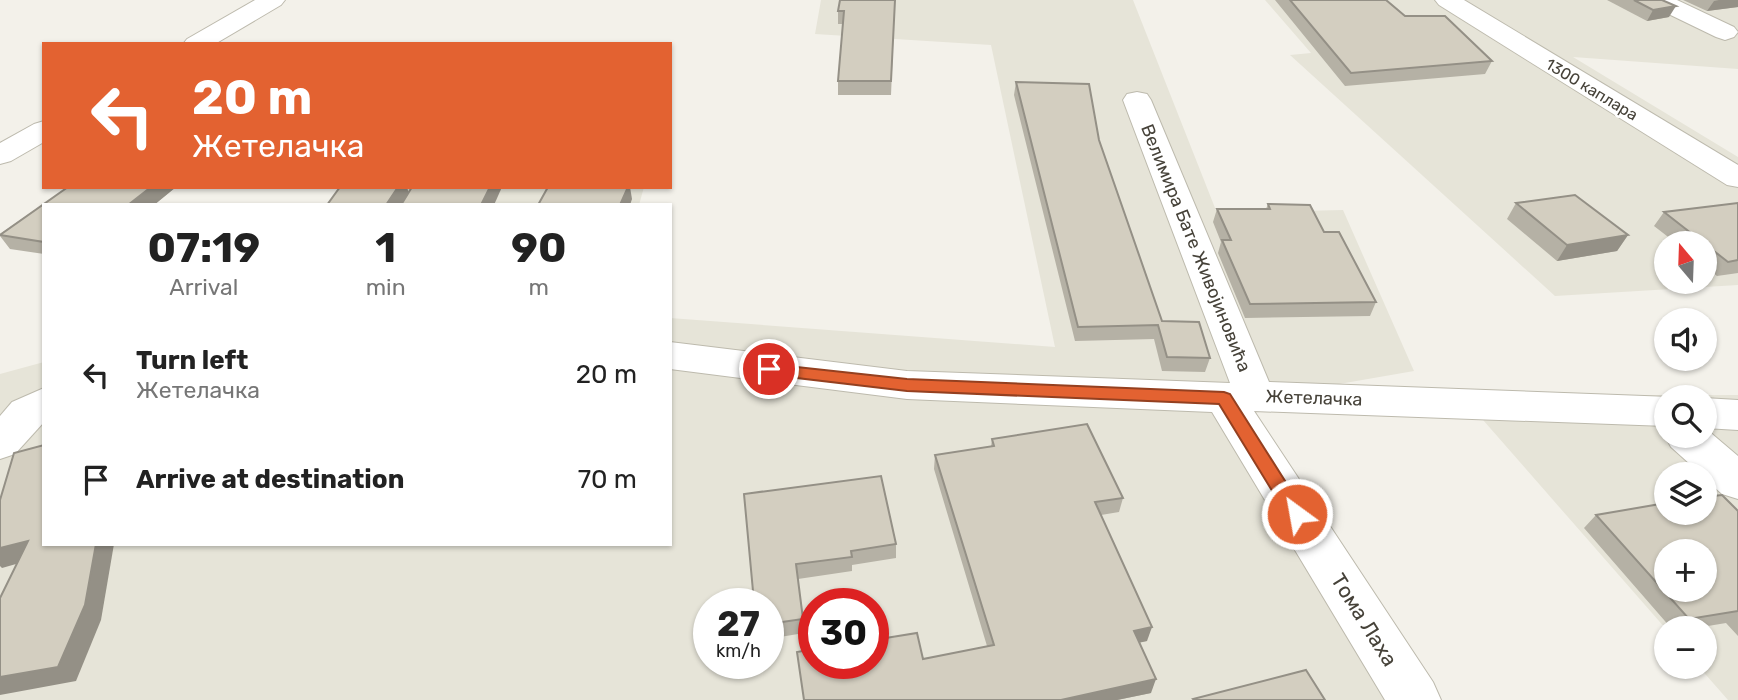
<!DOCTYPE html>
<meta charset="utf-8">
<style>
:root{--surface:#fff;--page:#f6f6f6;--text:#222;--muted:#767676}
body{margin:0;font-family:Rubik,sans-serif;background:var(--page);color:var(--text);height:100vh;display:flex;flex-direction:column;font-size:26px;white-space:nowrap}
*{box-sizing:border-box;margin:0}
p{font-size:23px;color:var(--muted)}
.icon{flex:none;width:38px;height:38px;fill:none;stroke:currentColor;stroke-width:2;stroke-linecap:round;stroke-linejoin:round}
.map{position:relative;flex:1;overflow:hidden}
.side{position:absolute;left:42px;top:203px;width:630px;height:343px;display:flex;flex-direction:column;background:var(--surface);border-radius:0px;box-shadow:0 2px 5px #0004}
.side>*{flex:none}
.guide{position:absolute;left:42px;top:42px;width:630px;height:147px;border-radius:0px;box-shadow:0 2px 5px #0004;background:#e36231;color:#fff;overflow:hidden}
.needle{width:46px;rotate:341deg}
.buttons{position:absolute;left:1654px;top:231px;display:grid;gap:14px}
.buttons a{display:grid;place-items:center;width:63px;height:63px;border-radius:50%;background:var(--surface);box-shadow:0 2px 5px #0004;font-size:35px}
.speed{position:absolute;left:693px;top:588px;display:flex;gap:14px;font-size:35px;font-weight:700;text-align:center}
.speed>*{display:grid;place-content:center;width:91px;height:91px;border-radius:50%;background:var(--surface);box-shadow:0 2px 5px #0004;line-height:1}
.speed small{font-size:18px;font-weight:400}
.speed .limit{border:10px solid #d22;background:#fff;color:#111}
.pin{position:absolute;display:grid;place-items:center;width:60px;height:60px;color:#fff;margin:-30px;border:4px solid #fff;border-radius:50%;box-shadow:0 2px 7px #0007}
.me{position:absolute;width:77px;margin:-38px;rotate:328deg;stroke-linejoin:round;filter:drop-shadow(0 0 5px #0008)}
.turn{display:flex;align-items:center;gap:24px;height:147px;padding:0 35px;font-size:32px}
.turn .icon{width:91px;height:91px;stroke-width:2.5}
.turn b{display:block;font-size:49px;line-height:60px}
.eta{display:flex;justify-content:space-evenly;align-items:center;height:119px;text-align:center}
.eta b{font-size:42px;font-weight:700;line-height:49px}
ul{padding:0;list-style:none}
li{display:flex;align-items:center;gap:21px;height:105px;padding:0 35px}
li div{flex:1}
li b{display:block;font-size:26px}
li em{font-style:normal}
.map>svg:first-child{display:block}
.residential{fill:#e6e4d8;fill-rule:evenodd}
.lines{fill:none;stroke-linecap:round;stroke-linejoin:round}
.minor-casing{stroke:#bdbaad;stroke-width:2}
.minor{fill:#fff;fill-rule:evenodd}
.wall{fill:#b5b1a5}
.shaded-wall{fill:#949086}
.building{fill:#d3cec0;stroke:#949086;stroke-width:2;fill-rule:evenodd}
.route{fill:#e36231;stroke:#944020;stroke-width:2}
.labels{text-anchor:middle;stroke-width:5;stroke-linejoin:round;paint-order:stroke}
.far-street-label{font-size:16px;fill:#464239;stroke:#fff}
.street-label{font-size:18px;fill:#464239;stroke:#fff}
.near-street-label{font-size:21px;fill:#464239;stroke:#fff}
</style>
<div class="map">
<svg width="1738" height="700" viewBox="0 0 1738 700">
<rect width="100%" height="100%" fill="#f3f1ea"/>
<g class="residential">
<path d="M821,0H1133L1217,213L1343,210L1414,371L1212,406L1391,700H0V374L44,362V544H670V318L1055,347L991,45L815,34ZM709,604H768V663H709ZM814,604H873V663H814Z"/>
<path d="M1265,0H1738V69L1573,57L1738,157V285L1555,296L1290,55L1311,53ZM1666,243H1704V282H1666Z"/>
<polygon points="349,187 644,187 639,205 328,205"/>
<path d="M1738,395V700H1728L1699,667H1704V628L1666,629L1462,396ZM1666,397H1704V436H1666ZM1666,474H1704V513H1666ZM1666,551H1704V590H1666Z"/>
</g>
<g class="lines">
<defs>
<g id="minor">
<polygon points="255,0 285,0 281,5 215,44 183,44 187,39"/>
<polygon points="1435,0 1464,0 1738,165 1738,187 1727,185 1439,5"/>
<polygon points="1646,0 1677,0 1734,27 1738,32 1734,37 1725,40 1716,37 1650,5"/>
<polygon points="1137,92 1147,94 1151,100 1269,382 1671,397 1666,397 1666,426 1254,411 1433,682 1441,700 1385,700 1212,412 907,399 670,369 670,342 907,371 1230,383 1123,100 1127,94"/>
<polygon points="44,121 44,142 11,161 0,164 0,143 34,124"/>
<polygon points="44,388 44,422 15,454 0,459 0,416 12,402"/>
<polygon points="1704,398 1738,400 1738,430 1705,428 1738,456 1738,499 1722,494 1704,478 1704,474 1701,474 1671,447 1665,436 1704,436"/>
</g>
</defs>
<use href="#minor" class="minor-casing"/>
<use href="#minor" class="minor"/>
</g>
<g class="wall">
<polygon points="895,0 891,95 838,95 838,81 843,24 838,24 838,11"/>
<polygon points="1275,0 1386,0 1405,16 1492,61 1485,74 1345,86"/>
<polygon points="1607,0 1662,0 1669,17 1647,21"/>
<polygon points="1683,0 1738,0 1738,7 1707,11"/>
<polygon points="1016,82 1162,321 1210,358 1205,372 1162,371 1154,339 1075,341 1014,95"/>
<polygon points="68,187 176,187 154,205 44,205 44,254 10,249 0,236 0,234"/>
<polygon points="1516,203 1628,235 1617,251 1557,261 1507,219"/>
<polygon points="1738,203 1738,273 1717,276 1704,266 1704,243 1676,243 1654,226 1664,212"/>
<polygon points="1268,204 1324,232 1376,302 1370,316 1245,318 1218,253 1221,242 1213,222 1217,209 1266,209"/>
<polygon points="992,439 1123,498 1119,512 1101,515 1147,641 1140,642 1151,693 1117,700 803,700 923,659 987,646 934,469 935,455 991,447"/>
<polygon points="744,494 896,544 896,558 852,565 852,571 798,579 804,633 768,639 768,604 753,591"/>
<polygon points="1738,511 1738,636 1726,623 1696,628 1671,628 1584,528 1596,515"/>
</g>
<g class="shaded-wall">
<polygon points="1719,0 1738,0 1738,7 1707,11 1714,1"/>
<polygon points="1676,6 1669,17 1647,21 1653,10"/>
<polygon points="151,187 176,187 154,205 128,205"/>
<polygon points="398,187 407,187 409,194 402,205 386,205"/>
<polygon points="490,187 502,187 494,205 481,205"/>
<polygon points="628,187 630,187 632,199 630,205 620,205"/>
<polygon points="1628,235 1617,251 1557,261 1567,245"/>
<polygon points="28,541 44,556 2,568 0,566 0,548"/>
<polygon points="96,544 114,544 101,620 76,681 0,695 0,677"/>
<polygon points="1152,627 1147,641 1129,645 1134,631"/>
<polygon points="1156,679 1151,693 1117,700 1061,700"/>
</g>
<g class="building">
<polygon points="840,0 895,0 891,81 838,81 844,11 838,11"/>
<polygon points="1290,0 1386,0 1405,16 1445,16 1492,61 1351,73"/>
<polygon points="1634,0 1662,0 1676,6 1653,10"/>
<polygon points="1016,82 1089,84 1099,140 1162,321 1199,322 1210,358 1167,357 1158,325 1078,327"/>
<polygon points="68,187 151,187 128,205 44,205 44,242 0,235"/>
<polygon points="340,187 398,187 386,205 327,205"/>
<polygon points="412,187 490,187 481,205 401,205"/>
<polygon points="548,187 628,187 620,205 538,205"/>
<polygon points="1575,195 1628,235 1567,245 1516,203"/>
<polygon points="1738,203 1738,260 1728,262 1664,212"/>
<polygon points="1268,204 1310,205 1324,232 1339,232 1376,302 1250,304 1222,240 1231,240 1217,209 1270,209"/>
<polygon points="1087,424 1123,498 1095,502 1152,627 1134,631 1156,679 1061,700 804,700 797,652 814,649 814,663 873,663 873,640 917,633 923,659 994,645 935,455 994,446 992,439"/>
<polygon points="44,445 44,544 96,544 85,605 58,667 0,677 0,598 28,541 0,548 0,500 14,453"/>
<polygon points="881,476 896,544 851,551 852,557 796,564 803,619 768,624 768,604 749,604 748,592 753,591 744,494"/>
<path d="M1722,495L1738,511V611L1689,619L1596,515L1666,503V513H1704V497ZM1666,551H1704V590H1666Z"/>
<polygon points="1306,670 1325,700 1194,700 1193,699"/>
</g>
<polygon class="route" points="769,364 907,379 1224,392 1230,394 1306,514 1304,520 1297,522 1290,520 1219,404 907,391 763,374 761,369 763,365"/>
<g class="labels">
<g class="far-street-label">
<text transform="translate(1592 89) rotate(31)" y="6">1300 каплара</text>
</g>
<g class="street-label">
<text transform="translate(1196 248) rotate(68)" y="6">Велимира Бате Живојиновића</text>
<text transform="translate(1314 398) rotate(2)" y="6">Жетелачка</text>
</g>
<g class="near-street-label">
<text transform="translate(1364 620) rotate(58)" y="7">Тома Лаха</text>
</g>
</g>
</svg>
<div class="buttons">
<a><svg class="needle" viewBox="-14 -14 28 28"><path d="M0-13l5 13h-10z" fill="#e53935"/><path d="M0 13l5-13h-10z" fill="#767676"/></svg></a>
<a><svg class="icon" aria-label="sound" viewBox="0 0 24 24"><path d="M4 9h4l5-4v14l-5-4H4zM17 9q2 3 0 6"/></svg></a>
<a><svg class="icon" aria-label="search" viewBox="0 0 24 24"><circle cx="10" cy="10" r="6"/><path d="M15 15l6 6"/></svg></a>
<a><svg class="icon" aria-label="layers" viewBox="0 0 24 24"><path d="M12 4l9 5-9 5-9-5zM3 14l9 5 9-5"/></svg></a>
<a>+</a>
<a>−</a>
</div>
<div class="speed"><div>27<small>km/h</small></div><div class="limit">30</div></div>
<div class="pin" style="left:769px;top:369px;background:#d93025"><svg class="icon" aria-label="arrive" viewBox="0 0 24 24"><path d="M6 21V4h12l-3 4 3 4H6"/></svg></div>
<svg class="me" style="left:1297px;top:514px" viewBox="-20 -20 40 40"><circle r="17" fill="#e36231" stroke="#fff" stroke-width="3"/><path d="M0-11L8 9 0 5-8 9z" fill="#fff"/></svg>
<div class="guide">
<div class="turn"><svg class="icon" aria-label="left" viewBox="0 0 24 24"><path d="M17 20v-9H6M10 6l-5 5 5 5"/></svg><div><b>20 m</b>Жетелачка</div></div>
</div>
<section class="side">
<div class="eta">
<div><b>07:19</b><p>Arrival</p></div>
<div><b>1</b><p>min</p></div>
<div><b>90</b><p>m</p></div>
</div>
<ul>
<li><svg class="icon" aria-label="left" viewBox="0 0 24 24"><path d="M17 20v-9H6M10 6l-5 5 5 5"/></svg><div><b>Turn left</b><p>Жетелачка</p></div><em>20 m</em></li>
<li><svg class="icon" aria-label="arrive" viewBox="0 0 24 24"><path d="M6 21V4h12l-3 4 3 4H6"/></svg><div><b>Arrive at destination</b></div><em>70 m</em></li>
</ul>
</section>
</div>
